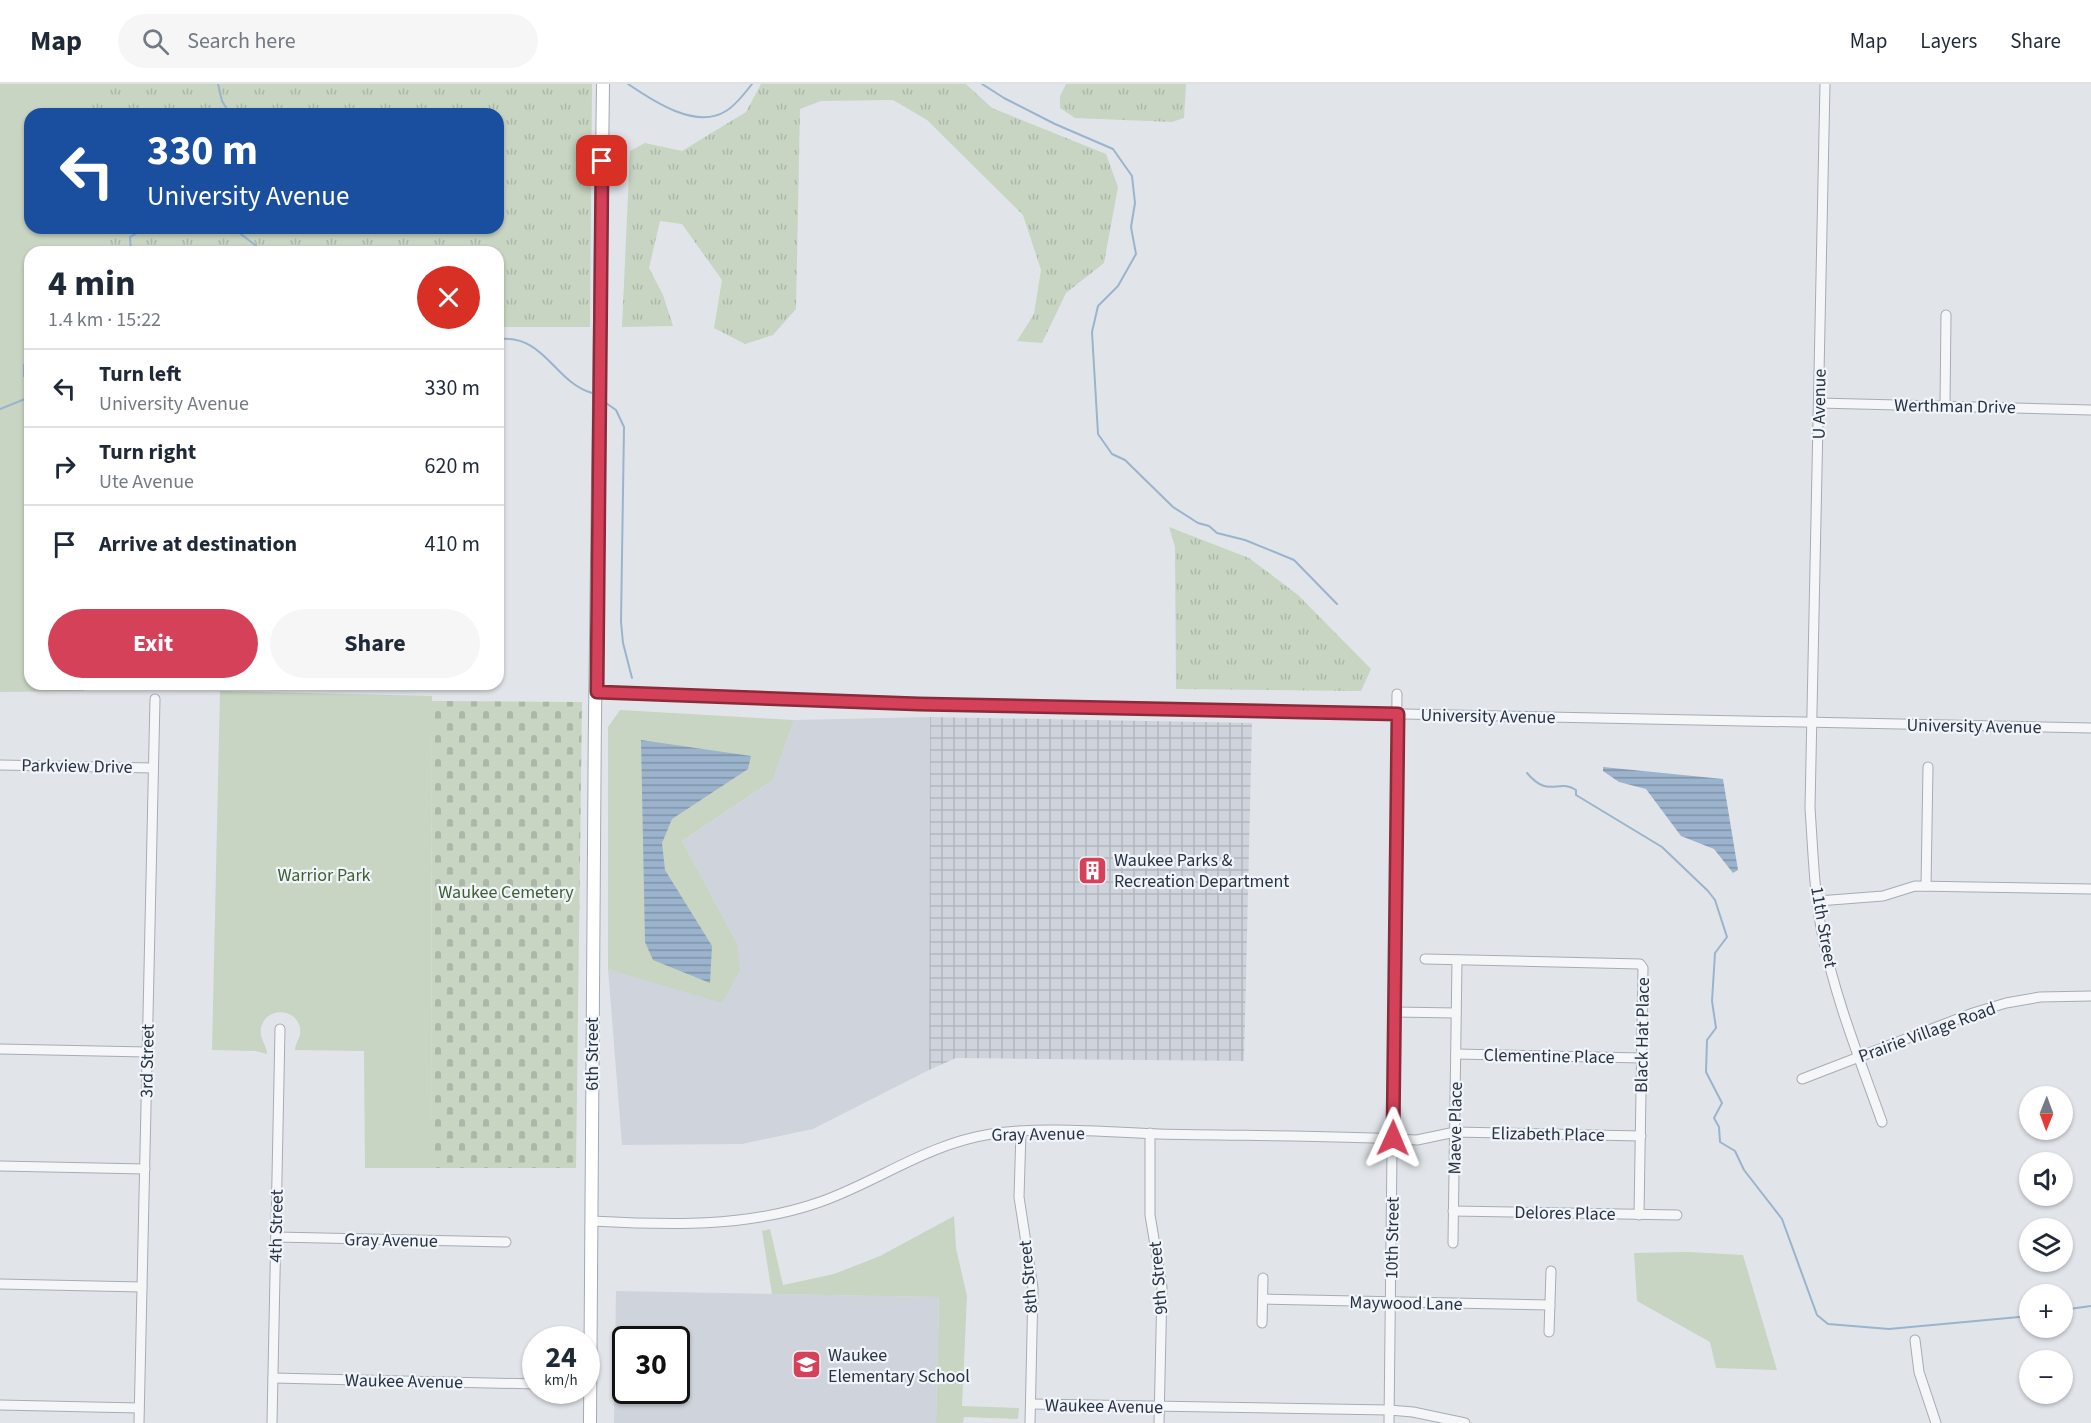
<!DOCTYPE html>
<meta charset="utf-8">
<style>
:root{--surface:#fff;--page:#f6f6f7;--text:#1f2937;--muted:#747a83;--line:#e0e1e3;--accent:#d44159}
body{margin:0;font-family:"Source Sans 3",sans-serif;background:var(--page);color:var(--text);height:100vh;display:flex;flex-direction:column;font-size:22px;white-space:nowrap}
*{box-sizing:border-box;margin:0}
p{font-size:20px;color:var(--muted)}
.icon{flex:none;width:33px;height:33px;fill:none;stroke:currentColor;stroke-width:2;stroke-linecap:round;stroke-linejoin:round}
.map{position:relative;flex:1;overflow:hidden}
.side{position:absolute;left:24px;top:162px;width:480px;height:444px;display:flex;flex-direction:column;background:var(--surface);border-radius:18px;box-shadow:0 2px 4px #0004}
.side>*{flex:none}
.banner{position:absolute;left:24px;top:24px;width:480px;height:126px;border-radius:18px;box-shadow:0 2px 4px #0004;background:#1a4fa0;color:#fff;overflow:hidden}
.needle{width:39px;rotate:181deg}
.buttons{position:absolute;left:2019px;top:1002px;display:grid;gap:12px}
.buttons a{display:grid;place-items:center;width:54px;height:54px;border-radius:50%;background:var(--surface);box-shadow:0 2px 4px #0004;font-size:30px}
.speed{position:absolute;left:522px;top:1242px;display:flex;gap:12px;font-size:30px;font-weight:700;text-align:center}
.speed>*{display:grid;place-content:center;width:78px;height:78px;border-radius:50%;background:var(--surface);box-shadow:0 2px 4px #0004;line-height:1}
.speed small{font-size:15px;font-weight:400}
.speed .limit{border:3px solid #111;border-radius:9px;background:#fff;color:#111}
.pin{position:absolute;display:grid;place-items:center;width:51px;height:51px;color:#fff;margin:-26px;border-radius:12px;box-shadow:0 3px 9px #0006}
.me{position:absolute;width:66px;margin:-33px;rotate:1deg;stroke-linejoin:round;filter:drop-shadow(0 0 4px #0008)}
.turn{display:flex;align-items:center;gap:21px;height:126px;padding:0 24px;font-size:27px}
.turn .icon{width:78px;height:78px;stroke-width:2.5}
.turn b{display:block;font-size:42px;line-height:51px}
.round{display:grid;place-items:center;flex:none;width:63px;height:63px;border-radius:32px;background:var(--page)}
.summary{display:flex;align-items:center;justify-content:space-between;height:102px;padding:0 24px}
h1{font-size:36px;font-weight:700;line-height:45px}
.button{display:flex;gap:12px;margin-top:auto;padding:12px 24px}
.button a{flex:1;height:69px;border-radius:36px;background:var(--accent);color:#fff;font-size:24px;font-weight:700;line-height:69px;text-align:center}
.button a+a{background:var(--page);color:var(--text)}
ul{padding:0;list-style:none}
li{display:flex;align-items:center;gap:18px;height:78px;padding:0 24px;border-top:2px solid var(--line)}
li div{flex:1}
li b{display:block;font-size:22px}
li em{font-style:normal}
header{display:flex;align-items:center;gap:36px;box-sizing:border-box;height:84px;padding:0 30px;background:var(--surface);border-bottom:2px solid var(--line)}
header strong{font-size:28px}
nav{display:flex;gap:33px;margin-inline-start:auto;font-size:21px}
.search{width:420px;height:54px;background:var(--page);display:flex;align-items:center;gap:15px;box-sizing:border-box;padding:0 21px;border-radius:33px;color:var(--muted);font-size:22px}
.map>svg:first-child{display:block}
.built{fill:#cfd4dc;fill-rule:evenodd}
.industrial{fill:url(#industrial-grid)}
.grass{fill:url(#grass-tufts)}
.cemetery{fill:url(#cemetery-stones)}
.green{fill:#c7d5c2}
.water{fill:url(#water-rules)}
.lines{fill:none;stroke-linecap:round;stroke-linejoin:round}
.stream{stroke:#9bb3cc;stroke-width:2}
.minor-casing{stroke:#a6acb5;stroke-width:11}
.major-casing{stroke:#a0a9b7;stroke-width:14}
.minor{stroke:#f4f6f8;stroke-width:9}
.major{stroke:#fff;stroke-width:12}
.route-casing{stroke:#8a2a3a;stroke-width:15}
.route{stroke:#d44159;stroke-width:10}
.labels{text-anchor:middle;stroke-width:4.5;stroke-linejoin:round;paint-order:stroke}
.street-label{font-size:18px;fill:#283343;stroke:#f1f4f8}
.poi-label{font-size:18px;fill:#283343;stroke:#f1f4f8;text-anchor:start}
.park-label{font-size:18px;fill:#3e5f35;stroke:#f1f4f8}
</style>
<header>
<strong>Map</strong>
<div class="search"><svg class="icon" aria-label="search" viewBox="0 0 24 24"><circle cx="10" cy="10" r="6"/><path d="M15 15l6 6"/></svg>Search here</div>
<nav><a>Map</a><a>Layers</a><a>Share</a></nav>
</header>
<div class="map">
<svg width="2091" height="1339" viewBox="0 0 2091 1339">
<defs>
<pattern id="industrial-grid" width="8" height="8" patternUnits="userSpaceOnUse" patternTransform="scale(1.5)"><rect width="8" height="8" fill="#cfd4dc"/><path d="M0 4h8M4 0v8" fill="none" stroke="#b2b6be"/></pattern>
<pattern id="grass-tufts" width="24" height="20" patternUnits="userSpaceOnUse" patternTransform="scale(1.5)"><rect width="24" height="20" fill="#c7d5c2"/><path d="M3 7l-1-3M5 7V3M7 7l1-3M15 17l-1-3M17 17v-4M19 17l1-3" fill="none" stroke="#abb7a8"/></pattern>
<pattern id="cemetery-stones" width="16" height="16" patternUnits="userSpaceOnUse" patternTransform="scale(1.5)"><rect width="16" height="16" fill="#c7d5c2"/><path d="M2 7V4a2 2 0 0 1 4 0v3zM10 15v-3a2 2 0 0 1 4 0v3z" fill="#abb7a8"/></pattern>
<pattern id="water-rules" width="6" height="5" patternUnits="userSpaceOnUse" patternTransform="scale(1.5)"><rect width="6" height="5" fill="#9bb3cc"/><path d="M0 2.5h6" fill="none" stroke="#7e92a7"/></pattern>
</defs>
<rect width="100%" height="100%" fill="#e1e5ea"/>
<g class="built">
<polygon points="930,633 929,986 813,1045 742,1060 622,1061 608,885 625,889 737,859 682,757 773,696 794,636"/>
<path d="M616,1207L939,1213L936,1339H614ZM626,1256H676V1306H626Z"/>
</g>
<polygon class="industrial" points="930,633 1252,639 1244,977 956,974 929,986"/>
<g class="grass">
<polygon points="87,0 592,0 590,243 498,243 498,168 87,168 87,144 498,144 498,30 87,30"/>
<polygon points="761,0 966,0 992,24 1106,70 1118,103 1104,179 1066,209 1042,259 1017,257 1034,230 1041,186 1023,131 927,36 893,16 821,17 800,25 796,225 773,251 745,260 714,244 722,196 682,140 660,137 649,184 663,211 673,242 622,243 630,67 645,59 682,67 746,28"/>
<polygon points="1066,0 1186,0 1184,34 1172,38 1075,34 1060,24 1060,12"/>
<polygon points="1169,443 1249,474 1298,511 1371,585 1361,607 1176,605 1175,463"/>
</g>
<polygon class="cemetery" points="432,617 582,618 576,1084 431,1084"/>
<g class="green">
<polygon points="0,0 87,0 87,30 30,30 30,144 87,144 87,168 30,168 30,600 84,600 84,607 0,608"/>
<path d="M220,607L432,612L431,1084H365L364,967L295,966C295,958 302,953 300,944C296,923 265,923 261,944C259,955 267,961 267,970L255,967L212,966Z"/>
<polygon points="620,626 794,636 773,696 682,757 737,859 740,886 722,919 608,885 608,643"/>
<polygon points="954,1132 956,1164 967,1212 962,1322 1019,1324 1018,1335 964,1333 963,1339 936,1339 939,1213 772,1210 762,1147 770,1145 783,1201 834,1190 880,1172"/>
<polygon points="1689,1168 1743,1171 1777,1286 1716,1284 1710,1258 1637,1217 1634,1169"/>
</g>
<g class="water">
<polygon points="641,656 751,672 748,685 672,735 662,759 665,786 712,862 710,899 653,876 645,858"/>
<polygon points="1603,683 1723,695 1738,786 1733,789 1714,765 1681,752 1646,705 1619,698 1603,687"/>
</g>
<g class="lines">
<g class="stream">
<polyline points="218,0 222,17 230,30"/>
<path d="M628,0C653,17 696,46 726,27C736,21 745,9 752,0"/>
<polyline points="982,0 1004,14 1055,40 1113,65 1132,92 1135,119 1131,143 1136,170 1118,202 1098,222 1092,248 1098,350 1112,370 1125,376 1173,423 1198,439 1209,442 1217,449 1245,456 1294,476 1337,520"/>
<polyline points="233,144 259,164 294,168"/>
<polyline points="131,168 130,153 146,144"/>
<path d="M498,255C545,250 554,298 592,309"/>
<polyline points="30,278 24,281 24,292 30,298"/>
<polyline points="603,317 616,326 624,343 621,538 623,559 632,594"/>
<polyline points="0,325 30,313"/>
<path d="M1527,689C1549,715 1557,694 1576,706V711L1662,763L1708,807L1715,816L1727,853L1715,869L1712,917L1716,944L1707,956L1706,988L1722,1019L1714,1034L1719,1043L1720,1058L1735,1067L1744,1086L1782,1135L1817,1231L1828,1240L1889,1245L2030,1232"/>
<polyline points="2062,1226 2091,1222"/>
</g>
<defs>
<g id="minor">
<path d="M1825,0L1810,724C1813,766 1814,808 1822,849C1835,914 1860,976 1882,1038"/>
<polyline points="1819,319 2091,326"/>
<polyline points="1945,321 1946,231"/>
<polyline points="597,608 919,620 2091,644"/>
<polyline points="0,681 153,684"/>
<polyline points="1926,802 1928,683"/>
<polyline points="1818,817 1883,812 1915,802 2091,805"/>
<polyline points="1425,875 1640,880 1643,884 1639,1131"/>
<polyline points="1395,928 1456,929"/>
<polyline points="0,965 147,968"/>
<polyline points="1456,970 1642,974"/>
<polyline points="1802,995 1973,929 2006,919 2040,913 2091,912"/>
<polyline points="1021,1047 1019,1113 1033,1204 1030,1339"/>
<polyline points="1150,1049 1150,1131 1162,1203 1159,1339"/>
<polyline points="0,1082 145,1085"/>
<polyline points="1453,1127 1677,1131"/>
<path d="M591,1137C668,1141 746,1144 820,1118C879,1097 927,1060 991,1050C1040,1042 1108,1048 1159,1050C1245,1052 1331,1051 1417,1056L1455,1048L1641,1052"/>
<polyline points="276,1153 506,1158"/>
<polyline points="1453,1159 1457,876"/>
<polyline points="0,1200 142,1203"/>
<polyline points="1263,1215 1550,1221"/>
<polyline points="1262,1239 1263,1194"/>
<polyline points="1549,1248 1551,1187"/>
<polyline points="1915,1256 1919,1288 1936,1339"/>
<polyline points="273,1294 536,1300"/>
<polyline points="1031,1320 1389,1326 1413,1328 1465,1339"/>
<polyline points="0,1321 139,1324"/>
<polyline points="139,1339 155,615"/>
<polyline points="272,1339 280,945"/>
<polyline points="1389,1339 1397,610"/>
</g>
<path id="major" d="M590,1339C592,893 596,446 603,0"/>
</defs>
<use href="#minor" class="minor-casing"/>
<use href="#major" class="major-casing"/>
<use href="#minor" class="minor"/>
<use href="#major" class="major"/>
</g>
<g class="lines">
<defs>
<polyline id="route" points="602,77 597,608 919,620 1398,630 1393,1054"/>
</defs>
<use href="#route" class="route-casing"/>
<use href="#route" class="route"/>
</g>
<defs>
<symbol id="building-square" viewBox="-11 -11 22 22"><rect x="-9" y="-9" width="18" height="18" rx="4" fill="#d44159" stroke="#f1f4f8"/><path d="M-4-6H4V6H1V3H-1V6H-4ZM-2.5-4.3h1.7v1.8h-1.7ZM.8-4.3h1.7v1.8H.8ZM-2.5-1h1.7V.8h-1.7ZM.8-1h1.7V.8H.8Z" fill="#fff"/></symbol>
<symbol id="school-square" viewBox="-11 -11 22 22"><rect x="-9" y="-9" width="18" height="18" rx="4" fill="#d44159" stroke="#f1f4f8"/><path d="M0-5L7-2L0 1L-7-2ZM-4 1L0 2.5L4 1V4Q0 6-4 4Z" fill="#fff"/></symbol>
</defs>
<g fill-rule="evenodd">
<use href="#building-square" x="1076" y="770" width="33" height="33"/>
<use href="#school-square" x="790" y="1264" width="33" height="33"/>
</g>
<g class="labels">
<g class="street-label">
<text transform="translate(1819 320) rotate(-89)" y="6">U Avenue</text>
<text transform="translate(1955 322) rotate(1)" y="6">Werthman Drive</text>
<text transform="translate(1488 632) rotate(1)" y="6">University Avenue</text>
<text transform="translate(1974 642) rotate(1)" y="6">University Avenue</text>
<text transform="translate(77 682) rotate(1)" y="6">Parkview Drive</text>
<text transform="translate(1824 843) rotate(80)" y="6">11th Street</text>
<text transform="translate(1927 948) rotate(-20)" y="6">Prairie Village Road</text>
<text transform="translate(1642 951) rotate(-89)" y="6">Black Hat Place</text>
<text transform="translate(592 970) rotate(-90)" y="6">6th Street</text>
<text transform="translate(1549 972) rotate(1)" y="6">Clementine Place</text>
<text transform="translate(147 977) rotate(-89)" y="6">3rd Street</text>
<text transform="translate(1455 1044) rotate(-89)" y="6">Maeve Place</text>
<text transform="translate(1038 1050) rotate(-1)" y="6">Gray Avenue</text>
<text transform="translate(1548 1050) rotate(1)" y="6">Elizabeth Place</text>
<text transform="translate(1565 1129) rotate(1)" y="6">Delores Place</text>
<text transform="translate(276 1142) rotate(-89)" y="6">4th Street</text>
<text transform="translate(1392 1154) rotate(-89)" y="6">10th Street</text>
<text transform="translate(391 1156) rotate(1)" y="6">Gray Avenue</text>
<text transform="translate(1028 1193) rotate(-95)" y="6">8th Street</text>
<text transform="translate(1158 1194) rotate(-95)" y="6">9th Street</text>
<text transform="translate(1406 1219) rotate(1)" y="6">Maywood Lane</text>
<text transform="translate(404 1297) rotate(1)" y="6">Waukee Avenue</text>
<text transform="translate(1104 1322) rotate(1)" y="6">Waukee Avenue</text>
</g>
<g class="poi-label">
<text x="1114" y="782">Waukee Parks &amp;<tspan x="1114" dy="21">Recreation Department</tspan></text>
<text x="828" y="1277">Waukee<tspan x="828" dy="21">Elementary School</tspan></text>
</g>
<g class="park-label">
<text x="324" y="797">Warrior Park</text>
<text x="506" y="814">Waukee Cemetery</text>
</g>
</g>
</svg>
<div class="buttons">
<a><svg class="needle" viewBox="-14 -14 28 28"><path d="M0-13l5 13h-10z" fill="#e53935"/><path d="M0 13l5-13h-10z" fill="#747a83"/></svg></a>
<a><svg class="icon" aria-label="sound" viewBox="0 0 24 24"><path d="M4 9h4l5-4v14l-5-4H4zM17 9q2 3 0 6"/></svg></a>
<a><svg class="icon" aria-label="layers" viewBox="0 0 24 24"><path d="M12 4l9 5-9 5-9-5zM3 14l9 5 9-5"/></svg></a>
<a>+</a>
<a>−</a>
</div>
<div class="speed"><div>24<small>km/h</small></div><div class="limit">30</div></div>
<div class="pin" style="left:602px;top:77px;background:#d93025"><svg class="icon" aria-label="arrive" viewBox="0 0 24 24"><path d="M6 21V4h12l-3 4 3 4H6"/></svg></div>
<svg class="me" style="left:1393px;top:1054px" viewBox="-20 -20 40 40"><path d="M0-17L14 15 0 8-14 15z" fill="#d44159" stroke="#fff" stroke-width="4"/></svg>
<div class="banner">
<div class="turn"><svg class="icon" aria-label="left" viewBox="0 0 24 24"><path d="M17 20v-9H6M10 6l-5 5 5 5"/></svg><div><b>330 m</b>University Avenue</div></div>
</div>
<section class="side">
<div class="summary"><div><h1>4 min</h1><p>1.4 km · 15:22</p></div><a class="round" style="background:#d93025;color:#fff"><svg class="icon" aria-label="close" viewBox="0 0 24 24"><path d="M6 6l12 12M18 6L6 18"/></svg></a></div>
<ul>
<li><svg class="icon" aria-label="left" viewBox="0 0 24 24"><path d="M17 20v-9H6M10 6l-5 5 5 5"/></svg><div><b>Turn left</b><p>University Avenue</p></div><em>330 m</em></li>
<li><svg class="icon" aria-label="right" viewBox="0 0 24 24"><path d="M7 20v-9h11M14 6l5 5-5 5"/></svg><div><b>Turn right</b><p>Ute Avenue</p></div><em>620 m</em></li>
<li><svg class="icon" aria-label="arrive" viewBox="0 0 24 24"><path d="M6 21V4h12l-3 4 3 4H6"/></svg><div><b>Arrive at destination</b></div><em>410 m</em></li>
</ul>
<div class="button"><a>Exit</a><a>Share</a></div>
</section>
</div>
